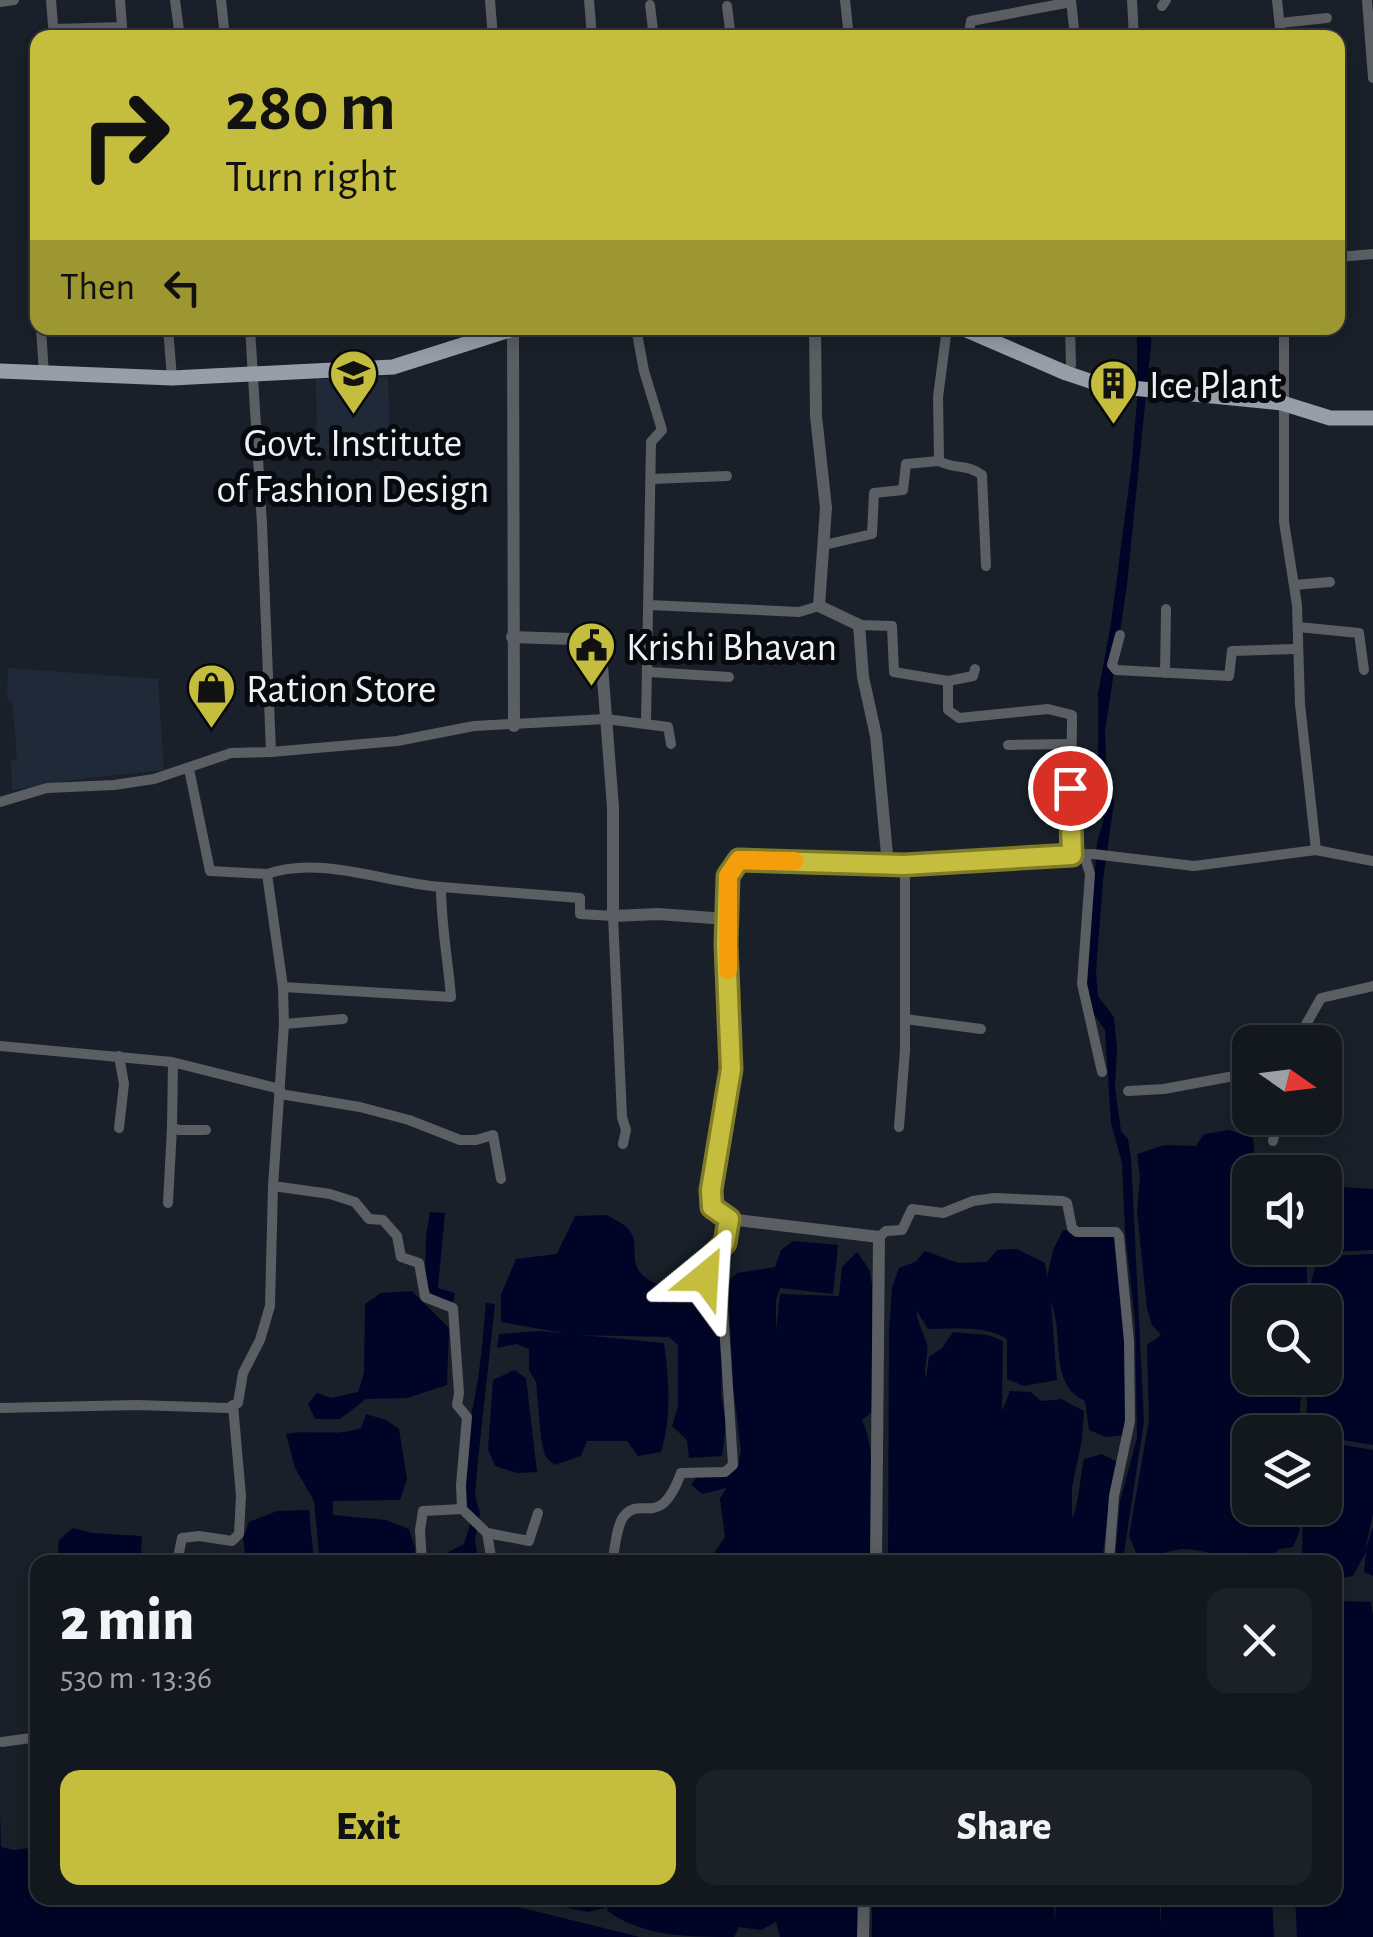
<!DOCTYPE html>
<meta charset="utf-8">
<style>
:root{--surface:#13181f;--page:#1c2128;--text:#f1f3f6;--muted:#9da0a4;--line:#32373d;--accent:#c4bd3e}
body{margin:0;font-family:"Alegreya Sans",sans-serif;background:var(--page);color:var(--text);height:100vh;display:flex;flex-direction:column;font-size:38px;white-space:nowrap}
*{box-sizing:border-box;margin:0}
p{font-size:32px;color:var(--muted)}
.icon{flex:none;width:55px;height:55px;fill:none;stroke:currentColor;stroke-width:2;stroke-linecap:round;stroke-linejoin:round}
.map{position:relative;flex:1;overflow:hidden}
.details{position:absolute;left:30px;top:1555px;width:1312px;height:350px;display:flex;flex-direction:column;background:var(--surface);border-radius:20px;box-shadow:0 5px 25px #0003,0 0 0 2px var(--line)}
.details>*{flex:none}
.guide{position:absolute;left:30px;top:30px;width:1315px;height:305px;border-radius:20px;box-shadow:0 5px 25px #0003,0 0 0 2px var(--line);background:#c4bd3e;color:#111;overflow:hidden}
.needle{width:65px;rotate:104deg}
.tools{position:absolute;left:1232px;top:1025px;display:grid;gap:20px}
.tools a{display:grid;place-items:center;width:110px;height:110px;border-radius:20px;background:var(--surface);box-shadow:0 5px 25px #0003,0 0 0 2px var(--line);font-size:50px}
.pin{position:absolute;display:grid;place-items:center;width:85px;height:85px;color:#fff;margin:-42px;border:5px solid #fff;border-radius:50%;box-shadow:0 2px 10px #0007}
.me{position:absolute;width:110px;margin:-55px;rotate:27deg;stroke-linejoin:round;filter:drop-shadow(0 0 8px #0008)}
.turn{display:flex;align-items:center;gap:35px;height:210px;padding:0 30px;font-size:45px}
.turn .icon{width:130px;height:130px;stroke-width:2.5}
.turn b{display:block;font-size:70px;line-height:85px}
.then{display:flex;align-items:center;height:95px;padding:0 30px;background:#0003;gap:20px;font-size:38px}
.round{display:grid;place-items:center;flex:none;width:105px;height:105px;border-radius:20px;background:var(--page)}
.overview{display:flex;align-items:center;justify-content:space-between;height:170px;padding:0 30px}
h1{font-size:60px;font-weight:800;line-height:75px}
.primary-button{display:flex;gap:20px;margin-top:auto;padding:20px 30px}
.primary-button a{flex:1;height:115px;border-radius:20px;background:var(--accent);color:#111;font-size:40px;font-weight:800;line-height:115px;text-align:center}
.primary-button a+a{background:var(--page);color:var(--text)}
.map>svg:first-child{display:block}
.built{fill:#1f2937}
.water{fill:#000527}
.lines{fill:none;stroke-linecap:round;stroke-linejoin:round}
.minor{stroke:#5b5e63;stroke-width:10}
.tertiary{stroke:#5b5e63;stroke-width:12}
.primary{stroke:#969ea8;stroke-width:15}
.route-casing{stroke:#7f7b28;stroke-width:25}
.route{stroke:#c4bd3e;stroke-width:18}
.slow{stroke:#f59e0b;stroke-width:18}
.labels{text-anchor:middle;stroke-width:10;stroke-linejoin:round;paint-order:stroke}
.poi-label{font-size:40px;fill:#edf1f8;stroke:#07090d;text-anchor:start}
</style>
<div class="map">
<svg width="1373" height="1937" viewBox="0 0 1373 1937">
<rect width="100%" height="100%" fill="#192029"/>
<g class="built">
<polygon points="388,377 390,454 317,456 316,379"/>
<polygon points="8,668 158,679 164,770 80,779 12,790 11,762 17,757 12,700 7,700"/>
</g>
<g class="water">
<polygon points="1137,328 1151,328 1151,345 1127,585 1105,731 1106,763 1114,802 1103,881 1096,970 1098,996 1114,1017 1117,1049 1115,1087 1121,1131 1128,1139 1131,1158 1144,1421 1124,1553 1136,1562 1180,1554 1229,1562 1115,1562 1120,1501 1137,1438 1135,1322 1125,1231 1122,1163 1111,1123 1105,1030 1085,1002 1097,842 1104,819 1098,765 1098,694 1111,623 1131,470 1137,402"/>
<path d="M1229,1130L1253,1138L1256,1172H1250V1248H1307V1302H1250V1378H1302C1302,1394 1297,1417 1302,1432H1250V1508H1301L1299,1533L1293,1547L1279,1549L1264,1562C1237,1563 1213,1551 1185,1549C1169,1549 1155,1558 1139,1559L1129,1536L1149,1420L1147,1345L1161,1335L1152,1325L1147,1309L1137,1211L1140,1177L1137,1154L1164,1145L1196,1146L1204,1134Z"/>
<polygon points="1326,1178 1340,1187 1373,1189 1373,1250 1335,1252 1319,1248 1325,1248"/>
<polygon points="430,1212 445,1213 438,1288 455,1293 453,1303 436,1297 425,1288 426,1235"/>
<path d="M607,1215C613,1219 623,1223 628,1229C638,1240 633,1248 635,1260C638,1282 664,1287 681,1290L693,1283L707,1285L719,1298L723,1320L721,1394L726,1423L722,1456L689,1458L687,1440L672,1426L678,1407V1345L669,1337L574,1335L501,1322V1295L516,1259L557,1254L575,1216Z"/>
<path d="M1063,1230L1117,1235L1121,1254L1129,1435L1106,1437L1089,1430L1085,1401C1048,1384 1065,1336 1051,1303L1057,1380L1024,1386L1007,1379V1339C987,1325 952,1329 928,1329L916,1310C918,1323 923,1332 927,1344C929,1355 923,1366 926,1379L929,1357L942,1348L953,1332L988,1335L1003,1341L1002,1411L1010,1391L1031,1392L1041,1401L1061,1399L1084,1411L1082,1440L1072,1487V1518C1079,1506 1080,1476 1084,1459L1102,1454L1121,1464L1111,1485L1102,1562H888L889,1332L892,1288L899,1268L915,1262L925,1251L958,1263L987,1262L997,1250L1017,1249L1045,1263L1047,1277L1053,1250Z"/>
<path d="M793,1241L838,1245L833,1294L780,1288L776,1300V1331L780,1294L839,1296L842,1267L857,1252L869,1269L872,1284V1412L862,1420C880,1458 869,1520 871,1562H690L695,1554L714,1553L725,1537L720,1499L726,1488L702,1494L691,1485L700,1472L738,1466L741,1450L733,1386L728,1282L737,1273L775,1267L781,1250Z"/>
<path d="M1373,1254V1445L1325,1437V1432L1306,1428L1308,1378H1325V1302H1312C1309,1284 1312,1272 1321,1256Z"/>
<polygon points="412,1291 449,1328 447,1385 407,1398 366,1399 340,1419 315,1419 308,1404 317,1393 332,1398 358,1392 364,1373 365,1304 381,1293"/>
<path d="M486,1303L495,1304L478,1460L475,1495L480,1513L475,1539L478,1562H430L464,1544L472,1518C449,1484 469,1432 475,1396C481,1365 483,1334 486,1303Z"/>
<path d="M540,1331L664,1343C669,1381 672,1416 661,1452L638,1456L627,1441H587L581,1456L554,1465L545,1456L541,1438L536,1382L529,1370V1349L516,1344L497,1348L499,1334Z"/>
<polygon points="514,1370 526,1378 537,1472 517,1473 495,1466 488,1449 493,1380"/>
<path d="M366,1414L386,1420L399,1429L407,1479L400,1500L333,1501V1515L386,1520L409,1529L415,1548L414,1562H320L314,1501L295,1468L286,1434C311,1429 338,1437 361,1428Z"/>
<polygon points="1325,1442 1373,1450 1373,1514 1365,1551 1373,1527 1373,1576 1364,1572 1366,1552 1353,1576 1335,1579 1335,1562 1302,1562 1303,1508 1325,1508"/>
<polygon points="309,1510 314,1562 246,1562 243,1537 249,1522 277,1511"/>
<polygon points="73,1528 92,1533 142,1536 141,1550 147,1562 57,1562 59,1540"/>
<polygon points="1335,1601 1371,1602 1373,1616 1373,1937 1297,1937 1295,1898 1335,1898"/>
<polygon points="0,1812 1,1847 14,1850 37,1847 38,1898 481,1898 640,1937 0,1937"/>
<path d="M522,1898H860L857,1937H780L776,1922L761,1930L739,1927L734,1937C691,1937 640,1937 607,1910L608,1900L605,1908L588,1912Z"/>
<polygon points="872,1898 1053,1898 1055,1922 1056,1898 1159,1898 1161,1924 1161,1898 1272,1898 1274,1937 872,1937"/>
</g>
<g class="lines">
<g class="minor">
<polyline points="51,0 54,38"/>
<polyline points="120,0 123,38"/>
<polyline points="175,0 180,38"/>
<polyline points="221,0 225,38"/>
<polyline points="490,0 493,38"/>
<polyline points="589,0 592,37"/>
<polyline points="845,0 849,38"/>
<polyline points="1071,0 1075,38"/>
<polyline points="1132,0 1134,38"/>
<polyline points="1277,0 1281,38"/>
<polyline points="1367,0 1373,78"/>
<polyline points="0,2 14,0"/>
<polyline points="650,5 654,38"/>
<polyline points="727,6 731,38"/>
<polyline points="1162,6 1166,0"/>
<polyline points="1280,23 1327,18"/>
<polyline points="54,29 122,27"/>
<polyline points="529,38 592,33"/>
<polyline points="968,38 971,21 1071,2"/>
<polyline points="38,204 38,269"/>
<polyline points="1338,257 1373,254"/>
<polyline points="41,328 44,374"/>
<polyline points="168,328 172,378"/>
<polyline points="250,328 262,524 271,752"/>
<polyline points="636,328 644,371 662,430 651,442 646,722"/>
<path d="M947,328L938,397L939,461C955,470 966,463 982,475L986,566"/>
<polyline points="1284,328 1284,522 1297,605 1300,704 1316,850"/>
<polyline points="1066,373 1071,365 1070,328"/>
<polyline points="652,479 727,476"/>
<polyline points="824,545 872,534 874,493 903,490 906,464 939,461"/>
<polyline points="1294,585 1330,582"/>
<polyline points="649,605 799,612 819,606"/>
<polyline points="859,625 892,626 894,672 948,681 973,676 975,669"/>
<polyline points="1298,627 1359,633 1364,670"/>
<polyline points="1120,635 1112,665 1116,670 1229,676 1232,651 1296,649"/>
<polyline points="649,672 729,677"/>
<polyline points="1165,673 1166,609"/>
<polyline points="948,681 948,710 959,718 1048,709 1072,715 1071,855"/>
<polyline points="1008,745 1071,744"/>
<polyline points="189,769 210,871 267,874 283,987 284,1024 273,1186 330,1194 355,1202 369,1219 383,1220 397,1236 401,1257 419,1263 425,1297 453,1308 459,1393 457,1405 467,1417 461,1485 462,1509 487,1533 492,1562"/>
<polyline points="0,802 47,788 114,785 154,779 231,753 271,752 397,741 474,726 606,719 668,727 671,744"/>
<polyline points="1084,854 1090,874 1082,984 1102,1072"/>
<polyline points="888,865 1093,854 1194,866 1316,850 1373,861"/>
<path d="M267,874C321,855 385,883 441,887C487,891 534,894 580,898V914L613,916L622,1117L626,1130L623,1144"/>
<path d="M283,987L451,997C448,960 441,925 441,887"/>
<polyline points="905,1019 981,1029"/>
<polyline points="284,1024 343,1019"/>
<polyline points="1296,1042 1321,998 1373,986"/>
<polyline points="0,1046 172,1062 280,1089"/>
<polyline points="119,1056 124,1084 119,1128"/>
<polyline points="173,1063 172,1127 179,1130 206,1130"/>
<polyline points="1128,1091 1164,1089 1250,1073"/>
<polyline points="280,1094 360,1107 409,1120 460,1140 476,1140 493,1135 501,1179"/>
<polyline points="899,1127 905,1050 905,865"/>
<polyline points="1273,1141 1278,1118"/>
<polyline points="168,1203 172,1127"/>
<polyline points="879,1237 886,1231 902,1230 912,1209 943,1213 973,1201 994,1198 1063,1201 1067,1203 1072,1228 1077,1232 1116,1232 1119,1236 1129,1341 1130,1421 1114,1496 1109,1562"/>
<polyline points="0,1408 137,1405 228,1408 238,1403 243,1373 260,1340 270,1306 273,1186"/>
<polyline points="487,1533 529,1541 538,1513"/>
<polyline points="177,1562 182,1538 199,1536 232,1541 239,1534 241,1496 233,1405"/>
<polyline points="422,1562 420,1530 423,1511 462,1509"/>
<path d="M612,1562C615,1550 616,1526 624,1516C642,1494 659,1532 681,1473L725,1472L733,1465L722,1294L705,1277L711,1257L725,1243L729,1219"/>
<polyline points="2,1742 38,1737"/>
</g>
<g class="tertiary">
<polyline points="815,328 816,416 826,508 819,606 859,625 863,677 876,736 888,865 739,860 728,875 727,945 731,1069 711,1189 712,1207 729,1219 879,1237 876,1562"/>
<polyline points="513,329 514,726"/>
<polyline points="512,637 600,640 613,807 613,916 658,914 727,919"/>
<polyline points="863,1937 864,1898"/>
</g>
<g class="primary">
<polyline points="962,328 1066,373 1102,385 1282,403 1330,418 1373,418"/>
<polyline points="0,371 172,378 393,367 513,329 529,328"/>
</g>
</g>
<g class="lines">
<defs>
<polyline id="route" points="705,1277 711,1257 725,1243 729,1219 712,1207 711,1190 731,1069 726,944 728,876 739,860 904,865 1072,855 1070,788"/>
</defs>
<use href="#route" class="route-casing"/>
<use href="#route" class="route"/>
<polyline class="slow" points="728,970 728,876 739,860 794,861"/>
</g>
<defs>
<symbol id="university-pin" viewBox="-11 -11 22 30"><path d="M0 17L-7.5 6A9.5 9.5 0 1 1 7.5 6Z" fill="#c4bd3e" stroke="#07090d"/><path d="M0-5L7-2L0 1L-7-2ZM-4 1L0 2.5L4 1V4Q0 6-4 4Z" fill="#111"/></symbol>
<symbol id="building-pin" viewBox="-11 -11 22 30"><path d="M0 17L-7.5 6A9.5 9.5 0 1 1 7.5 6Z" fill="#c4bd3e" stroke="#07090d"/><path d="M-4-6H4V6H1V3H-1V6H-4ZM-2.5-4.3h1.7v1.8h-1.7ZM.8-4.3h1.7v1.8H.8ZM-2.5-1h1.7V.8h-1.7ZM.8-1h1.7V.8H.8Z" fill="#111"/></symbol>
<symbol id="civic-pin" viewBox="-11 -11 22 30"><path d="M0 17L-7.5 6A9.5 9.5 0 1 1 7.5 6Z" fill="#c4bd3e" stroke="#07090d"/><path d="M-.6-6.5H3V-4.5H.6V-3L4-1V1h2V6H-6V1h2V-1L-.6-3ZM-1.2 2.5V6h2.4V2.5Z" fill="#111"/></symbol>
<symbol id="shop-pin" viewBox="-11 -11 22 30"><path d="M0 17L-7.5 6A9.5 9.5 0 1 1 7.5 6Z" fill="#c4bd3e" stroke="#07090d"/><path d="M-5-2.5h2.3a2.7 3.5 0 0 1 5.4 0H5L5.5 6h-11ZM-1.5-2.5h3a1.5 2.3 0 0 0-3 0Z" fill="#111"/></symbol>
</defs>
<g fill-rule="evenodd">
<use href="#university-pin" x="326" y="346" width="55" height="75"/>
<use href="#building-pin" x="1086" y="356" width="55" height="75"/>
<use href="#civic-pin" x="564" y="618" width="55" height="75"/>
<use href="#shop-pin" x="184" y="660" width="55" height="75"/>
</g>
<g class="labels">
<g class="poi-label">
<text x="1149" y="398">Ice Plant</text>
<text x="353" y="456" text-anchor="middle">Govt. Institute<tspan x="353" dy="46">of Fashion Design</tspan></text>
<text x="626" y="660">Krishi Bhavan</text>
<text x="246" y="702">Ration Store</text>
</g>
</g>
</svg>
<div class="tools">
<a><svg class="needle" viewBox="-14 -14 28 28"><path d="M0-13l5 13h-10z" fill="#e53935"/><path d="M0 13l5-13h-10z" fill="#9da0a4"/></svg></a>
<a><svg class="icon" aria-label="sound" viewBox="0 0 24 24"><path d="M4 9h4l5-4v14l-5-4H4zM17 9q2 3 0 6"/></svg></a>
<a><svg class="icon" aria-label="search" viewBox="0 0 24 24"><circle cx="10" cy="10" r="6"/><path d="M15 15l6 6"/></svg></a>
<a><svg class="icon" aria-label="layers" viewBox="0 0 24 24"><path d="M12 4l9 5-9 5-9-5zM3 14l9 5 9-5"/></svg></a>
</div>
<div class="pin" style="left:1070px;top:788px;background:#d93025"><svg class="icon" aria-label="arrive" viewBox="0 0 24 24"><path d="M6 21V4h12l-3 4 3 4H6"/></svg></div>
<svg class="me" style="left:705px;top:1277px" viewBox="-20 -20 40 40"><path d="M0-17L14 15 0 8-14 15z" fill="#c4bd3e" stroke="#fff" stroke-width="4"/></svg>
<div class="guide">
<div class="turn"><svg class="icon" aria-label="right" viewBox="0 0 24 24"><path d="M7 20v-9h11M14 6l5 5-5 5"/></svg><div><b>280 m</b>Turn right</div></div>
<div class="then">Then<svg class="icon" aria-label="left" viewBox="0 0 24 24"><path d="M17 20v-9H6M10 6l-5 5 5 5"/></svg></div>
</div>
<section class="details">
<div class="overview"><div><h1>2 min</h1><p>530 m · 13:36</p></div><a class="round"><svg class="icon" aria-label="close" viewBox="0 0 24 24"><path d="M6 6l12 12M18 6L6 18"/></svg></a></div>
<div class="primary-button"><a>Exit</a><a>Share</a></div>
</section>
</div>
